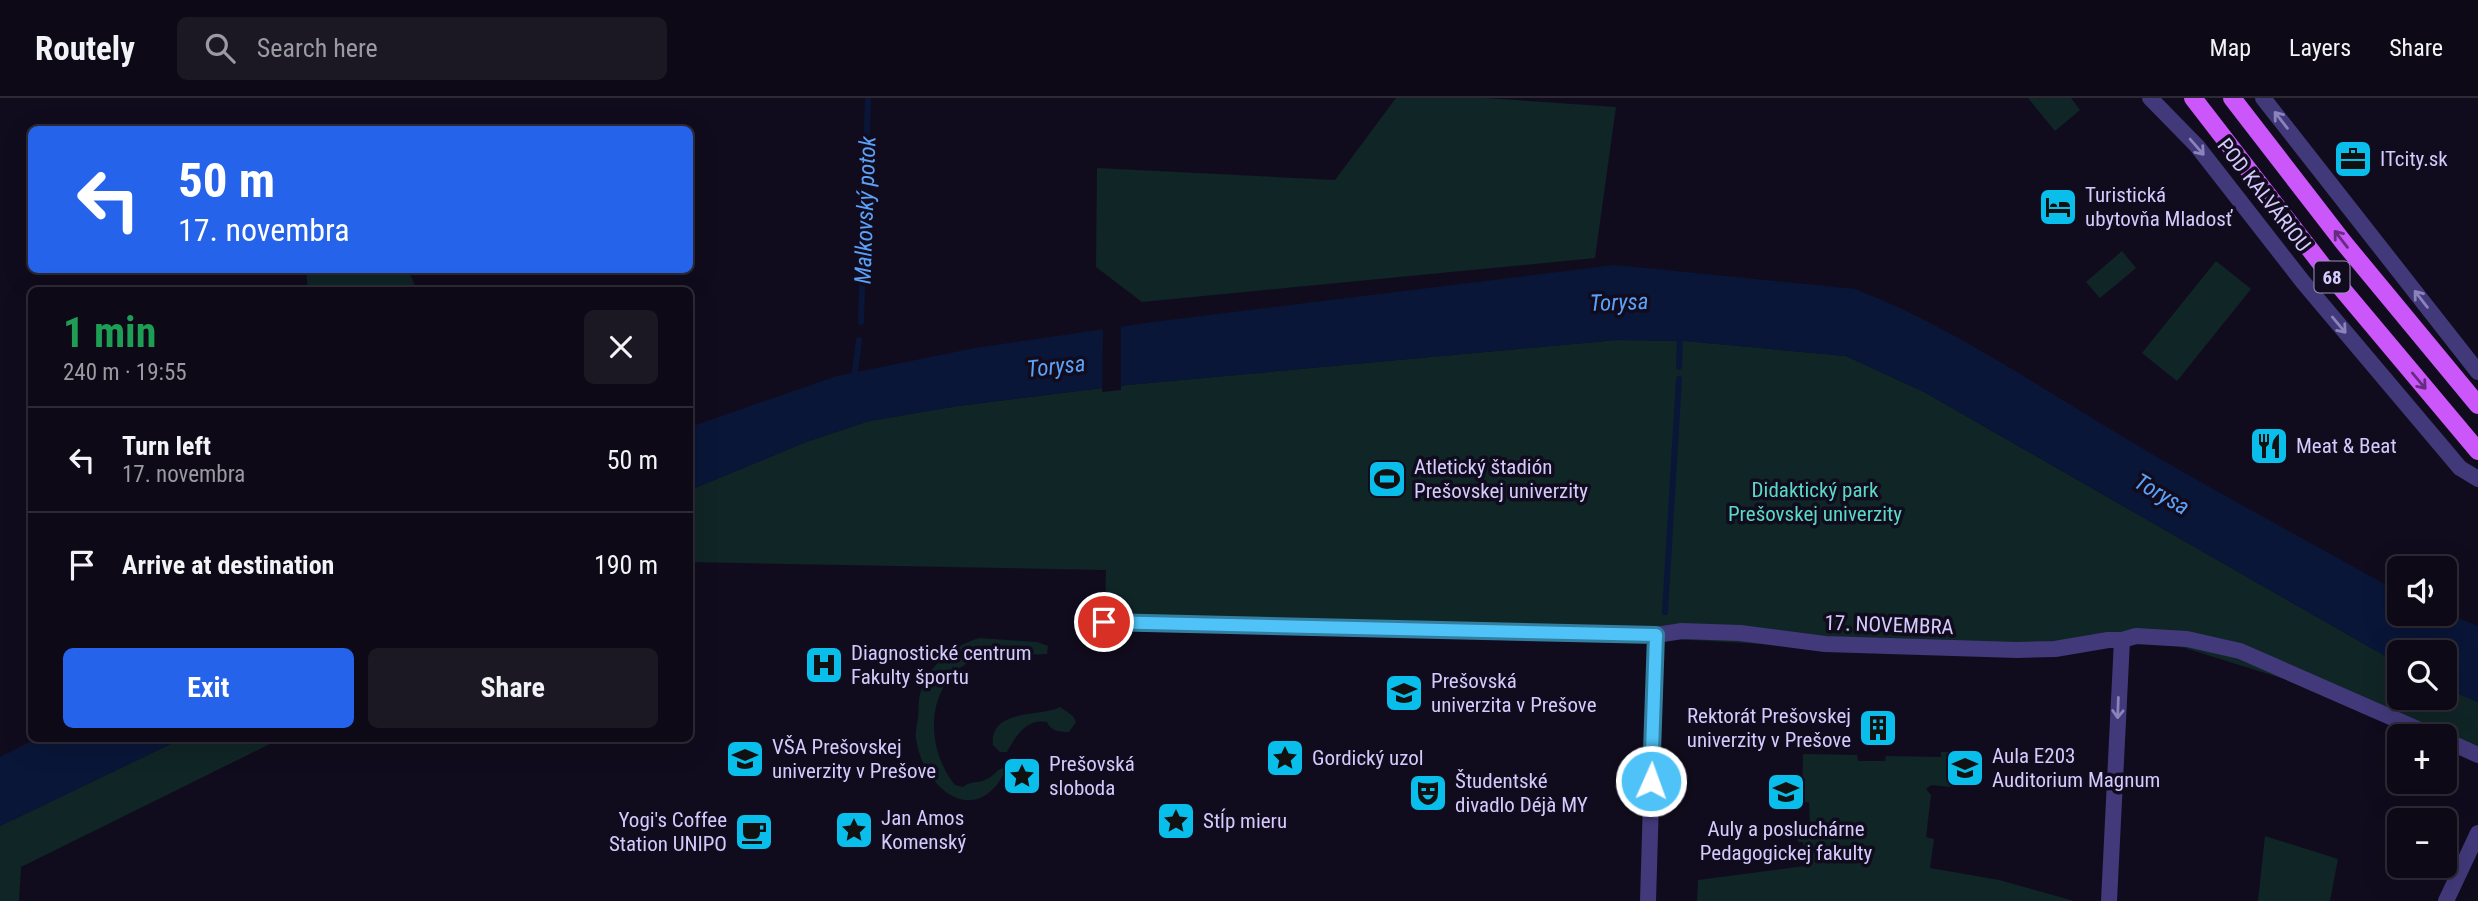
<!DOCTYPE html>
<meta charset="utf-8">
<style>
:root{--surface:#0d0916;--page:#1b1723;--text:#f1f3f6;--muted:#9a9aa1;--line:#2d2a35;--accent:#2563eb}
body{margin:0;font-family:"Roboto Condensed",sans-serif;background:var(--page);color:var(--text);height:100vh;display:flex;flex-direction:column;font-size:26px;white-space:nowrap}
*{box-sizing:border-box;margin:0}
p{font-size:23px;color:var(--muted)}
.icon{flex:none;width:38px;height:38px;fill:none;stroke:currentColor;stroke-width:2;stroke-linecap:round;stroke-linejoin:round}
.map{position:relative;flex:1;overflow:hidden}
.sheet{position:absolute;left:28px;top:189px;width:665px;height:455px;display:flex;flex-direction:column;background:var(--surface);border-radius:10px;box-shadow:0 7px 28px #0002,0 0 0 2px var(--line)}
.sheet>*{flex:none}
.hud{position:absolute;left:28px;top:28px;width:665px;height:147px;border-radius:10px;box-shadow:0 7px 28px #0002,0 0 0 2px var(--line);background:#2563eb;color:#fff;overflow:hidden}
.tools{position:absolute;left:2387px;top:458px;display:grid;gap:14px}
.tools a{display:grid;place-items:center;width:70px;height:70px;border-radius:10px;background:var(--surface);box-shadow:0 7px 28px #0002,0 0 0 2px var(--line);font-size:35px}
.pin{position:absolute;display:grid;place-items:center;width:60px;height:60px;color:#fff;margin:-30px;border:4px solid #fff;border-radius:50%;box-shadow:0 2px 7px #0007}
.me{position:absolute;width:77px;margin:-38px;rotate:2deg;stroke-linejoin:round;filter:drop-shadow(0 0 5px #0008)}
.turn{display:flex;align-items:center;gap:24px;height:147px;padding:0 35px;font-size:32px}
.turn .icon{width:91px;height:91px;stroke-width:2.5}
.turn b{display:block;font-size:49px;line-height:60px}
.round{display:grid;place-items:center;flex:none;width:74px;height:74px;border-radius:10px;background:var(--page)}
.summary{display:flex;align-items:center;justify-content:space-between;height:119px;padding:0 35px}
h1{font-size:42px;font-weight:700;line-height:52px;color:#1e9e55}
.action{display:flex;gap:14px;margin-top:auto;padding:14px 35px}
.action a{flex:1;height:80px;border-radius:10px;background:var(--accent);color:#fff;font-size:28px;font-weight:700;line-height:80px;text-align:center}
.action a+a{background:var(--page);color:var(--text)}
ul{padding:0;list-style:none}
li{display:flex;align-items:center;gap:21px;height:105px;padding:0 35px;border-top:2px solid var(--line)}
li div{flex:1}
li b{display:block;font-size:26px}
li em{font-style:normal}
header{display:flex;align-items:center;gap:42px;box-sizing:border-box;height:98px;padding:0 35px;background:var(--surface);border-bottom:2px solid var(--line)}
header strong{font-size:33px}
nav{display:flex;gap:38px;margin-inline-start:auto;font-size:24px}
.search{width:490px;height:63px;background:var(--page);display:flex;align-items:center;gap:18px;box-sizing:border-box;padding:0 24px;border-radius:10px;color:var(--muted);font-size:26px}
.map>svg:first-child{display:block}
.green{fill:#102526}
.water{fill:#0a1638}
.pier{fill:#110c1d}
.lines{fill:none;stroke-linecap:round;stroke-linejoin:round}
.stream{stroke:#0a1638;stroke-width:6}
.minor{stroke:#42397a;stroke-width:16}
.primary{stroke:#cb56f9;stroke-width:18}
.oneway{stroke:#8c82bc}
.oneway2{stroke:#652d80}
.route-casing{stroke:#337fa1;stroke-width:18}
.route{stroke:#4fc3f7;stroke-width:12}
.labels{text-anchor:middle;stroke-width:7;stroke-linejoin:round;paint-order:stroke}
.shield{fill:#110c1d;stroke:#9a91ba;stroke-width:2}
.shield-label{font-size:19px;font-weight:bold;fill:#d5cafd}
.poi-label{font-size:21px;fill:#d5cafd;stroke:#110c1d;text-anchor:start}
.street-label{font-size:21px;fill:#d5cafd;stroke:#110c1d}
.park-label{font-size:21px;fill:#5ad9c6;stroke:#110c1d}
.water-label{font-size:23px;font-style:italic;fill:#5ca1f9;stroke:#110c1d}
</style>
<header>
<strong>Routely</strong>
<div class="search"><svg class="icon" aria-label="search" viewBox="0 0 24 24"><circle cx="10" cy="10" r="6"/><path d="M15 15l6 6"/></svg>Search here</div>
<nav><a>Map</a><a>Layers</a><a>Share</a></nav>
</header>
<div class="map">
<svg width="2478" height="803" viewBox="0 0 2478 803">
<rect width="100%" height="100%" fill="#110c1d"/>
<g class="green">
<polygon points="1396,0 1485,0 1616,9 1595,160 1142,204 1096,169 1097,70 1335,82"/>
<polygon points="2028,0 2071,0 2080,12 2055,33"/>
<polygon points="2122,153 2136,170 2100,200 2086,184"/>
<polygon points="2216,163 2251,191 2177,283 2142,255"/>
<polygon points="306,172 408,172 417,192 308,192"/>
<polygon points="1617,242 1685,243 1846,258 1924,294 2399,566 2399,600 2445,600 2445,590 2478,604 2478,655 2405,619 2185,550 2119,538 2086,550 1837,550 1654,540 1105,517 1106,472 690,464 690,392 806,344 869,323 958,308 1127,287"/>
<path d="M979,540L1037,544L1048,548L1047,556C1024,558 994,551 973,562C925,585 924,649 955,687L963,689C972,682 978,686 987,681C994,678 996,672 1003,670L1005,674C975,732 923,690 916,641C915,635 917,626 918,620C919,611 918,601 921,593C928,567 956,547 979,540Z"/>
<path d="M1060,609L1073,618L1076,624L1069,634C1060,634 1050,633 1047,624C1026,620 1016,638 1007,654H1000L993,647C989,610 1043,619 1060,609Z"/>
<polygon points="181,641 280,641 21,769 19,803 0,803 0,728"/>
<polygon points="1941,654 1952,654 1951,689 1931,687 1926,691 1931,697 1926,739 1934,741 1930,770 1999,782 2074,803 1697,803 1698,782 1805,768 1803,744 1798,744 1796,728 1810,728 1809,704 1802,704 1803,656 1857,657 1858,663 1885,663 1886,658 1941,659"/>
<polygon points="2265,738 2338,761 2330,803 2258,803"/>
</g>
<g class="water">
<path d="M1615,167L1855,191C1951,228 2037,288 2125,340C2215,394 2308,443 2399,494V516L2445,515L2478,528V604L2445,590V555H2399V566L1924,294L1846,258L1685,243L1617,242L1127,287L958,308L869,323L806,344L690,392V329L837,278L975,250L1153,224Z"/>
<polygon points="38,640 181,640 181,641 0,728 0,659"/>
</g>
<polygon class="pier" points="1121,225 1121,292 1102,294 1103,228"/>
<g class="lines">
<g class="stream">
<polyline points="861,224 868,0"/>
<polyline points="1679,269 1680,236"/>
<polyline points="854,281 859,242"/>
<polyline points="1665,514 1679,281"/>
</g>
<g class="minor">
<polyline points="2150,0 2197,48 2303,184 2460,370 2478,381"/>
<polyline points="2263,0 2478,274"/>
<polyline points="1104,524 1656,537 1648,803"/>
<polyline points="1656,537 1682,533 1740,535 1825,546 2017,552 2055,551 2108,542 2122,542 2136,538 2187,541 2240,553 2436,639"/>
<polyline points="2445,642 2478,657"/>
<polyline points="2109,803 2122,542"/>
<polyline points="2446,803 2478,735"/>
</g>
<g class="primary">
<polyline points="2193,0 2322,167 2478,353"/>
<polyline points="2232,0 2344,145 2478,307"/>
</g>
</g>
<defs><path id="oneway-shaft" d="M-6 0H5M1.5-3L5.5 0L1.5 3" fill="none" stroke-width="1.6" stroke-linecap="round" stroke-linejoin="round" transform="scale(1.75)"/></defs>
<g class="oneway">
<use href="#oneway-shaft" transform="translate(2281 22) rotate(-128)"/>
<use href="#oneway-shaft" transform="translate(2197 49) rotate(49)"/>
<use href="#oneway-shaft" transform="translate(2421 201) rotate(-128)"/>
<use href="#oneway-shaft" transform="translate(2339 227) rotate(50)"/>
<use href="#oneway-shaft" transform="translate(2118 610) rotate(92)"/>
</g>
<g class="oneway2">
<use href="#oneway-shaft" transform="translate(2341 141) rotate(-128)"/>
<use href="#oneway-shaft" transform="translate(2419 283) rotate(50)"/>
</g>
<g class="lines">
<defs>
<polyline id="route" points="1104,524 1656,537 1651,683"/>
</defs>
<use href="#route" class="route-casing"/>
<use href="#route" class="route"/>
</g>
<defs>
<symbol id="office-square" viewBox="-11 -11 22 22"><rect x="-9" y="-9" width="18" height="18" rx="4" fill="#09beea" stroke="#110c1d"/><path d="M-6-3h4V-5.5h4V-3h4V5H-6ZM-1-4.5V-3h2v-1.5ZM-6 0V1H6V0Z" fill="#111"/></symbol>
<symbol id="hotel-square" viewBox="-11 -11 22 22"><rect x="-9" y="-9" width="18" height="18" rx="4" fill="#09beea" stroke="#110c1d"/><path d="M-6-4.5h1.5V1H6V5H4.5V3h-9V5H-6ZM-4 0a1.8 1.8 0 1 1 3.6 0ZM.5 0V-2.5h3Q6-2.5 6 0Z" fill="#111"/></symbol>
<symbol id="restaurant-square" viewBox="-11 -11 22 22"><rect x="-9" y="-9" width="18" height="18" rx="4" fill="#09beea" stroke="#110c1d"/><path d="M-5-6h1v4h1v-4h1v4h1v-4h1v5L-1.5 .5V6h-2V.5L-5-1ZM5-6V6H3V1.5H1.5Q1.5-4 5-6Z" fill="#111"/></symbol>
<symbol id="stadium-square" viewBox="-11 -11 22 22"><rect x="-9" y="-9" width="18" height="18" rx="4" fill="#09beea" stroke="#110c1d"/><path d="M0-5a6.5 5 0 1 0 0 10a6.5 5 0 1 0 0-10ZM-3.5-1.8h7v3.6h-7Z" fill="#111"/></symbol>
<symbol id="hospital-square" viewBox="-11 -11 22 22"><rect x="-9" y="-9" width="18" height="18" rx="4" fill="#09beea" stroke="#110c1d"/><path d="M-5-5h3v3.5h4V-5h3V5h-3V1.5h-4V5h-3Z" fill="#111"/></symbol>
<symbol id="university-square" viewBox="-11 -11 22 22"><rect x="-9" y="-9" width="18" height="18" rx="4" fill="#09beea" stroke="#110c1d"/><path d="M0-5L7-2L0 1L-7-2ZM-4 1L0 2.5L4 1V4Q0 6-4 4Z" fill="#111"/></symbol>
<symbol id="building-square" viewBox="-11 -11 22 22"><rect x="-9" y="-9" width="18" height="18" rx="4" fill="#09beea" stroke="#110c1d"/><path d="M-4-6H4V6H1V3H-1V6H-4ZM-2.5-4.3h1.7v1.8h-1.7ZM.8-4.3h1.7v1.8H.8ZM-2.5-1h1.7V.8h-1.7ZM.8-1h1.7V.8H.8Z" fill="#111"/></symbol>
<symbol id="sight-square" viewBox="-11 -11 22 22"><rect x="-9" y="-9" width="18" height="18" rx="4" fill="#09beea" stroke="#110c1d"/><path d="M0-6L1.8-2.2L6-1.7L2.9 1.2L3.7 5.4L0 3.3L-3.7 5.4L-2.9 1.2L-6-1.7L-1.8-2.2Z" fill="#111"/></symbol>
<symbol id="theatre-square" viewBox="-11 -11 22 22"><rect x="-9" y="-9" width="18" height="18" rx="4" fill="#09beea" stroke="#110c1d"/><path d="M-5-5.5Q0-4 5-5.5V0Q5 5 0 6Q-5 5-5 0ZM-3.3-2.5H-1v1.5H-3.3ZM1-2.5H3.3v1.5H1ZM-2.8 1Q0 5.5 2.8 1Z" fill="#111"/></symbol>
<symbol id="cafe-square" viewBox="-11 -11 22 22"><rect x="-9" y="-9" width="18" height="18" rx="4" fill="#09beea" stroke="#110c1d"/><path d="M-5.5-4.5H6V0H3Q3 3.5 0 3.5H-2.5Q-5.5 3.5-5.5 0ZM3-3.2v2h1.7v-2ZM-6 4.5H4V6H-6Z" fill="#111"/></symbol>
</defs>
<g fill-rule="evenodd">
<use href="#office-square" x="2331" y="39" width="44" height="44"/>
<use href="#hotel-square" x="2036" y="87" width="44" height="44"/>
<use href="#restaurant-square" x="2247" y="326" width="44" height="44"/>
<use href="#stadium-square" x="1365" y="359" width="44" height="44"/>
<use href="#hospital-square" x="802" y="545" width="44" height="44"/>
<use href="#university-square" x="1382" y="573" width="44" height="44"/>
<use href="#building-square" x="1856" y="608" width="44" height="44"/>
<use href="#sight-square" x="1263" y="638" width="44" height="44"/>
<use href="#university-square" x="723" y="639" width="44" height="44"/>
<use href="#university-square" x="1943" y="648" width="44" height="44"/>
<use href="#sight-square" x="1000" y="656" width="44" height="44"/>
<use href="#university-square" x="1764" y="672" width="44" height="44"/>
<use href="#theatre-square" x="1406" y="673" width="44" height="44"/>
<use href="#sight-square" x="1154" y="701" width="44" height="44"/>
<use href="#sight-square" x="832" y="710" width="44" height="44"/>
<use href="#cafe-square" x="732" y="712" width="44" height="44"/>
</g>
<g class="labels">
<rect class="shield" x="2314.5" y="163.5" width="35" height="31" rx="5"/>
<g class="shield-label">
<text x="2332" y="186">68</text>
</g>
<g class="poi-label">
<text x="2380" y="68">ITcity.sk</text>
<text x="2085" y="104">Turistická<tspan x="2085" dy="24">ubytovňa Mladosť</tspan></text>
<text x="2296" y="355">Meat &amp; Beat</text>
<text x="1414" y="376">Atletický štadión<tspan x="1414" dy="24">Prešovskej univerzity</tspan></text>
<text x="851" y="562">Diagnostické centrum<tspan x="851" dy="24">Fakulty športu</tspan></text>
<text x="1431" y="590">Prešovská<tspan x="1431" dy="24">univerzita v Prešove</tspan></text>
<text x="1851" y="625" text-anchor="end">Rektorát Prešovskej<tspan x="1851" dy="24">univerzity v Prešove</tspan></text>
<text x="772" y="656">VŠA Prešovskej<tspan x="772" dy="24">univerzity v Prešove</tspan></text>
<text x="1992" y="665">Aula E203<tspan x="1992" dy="24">Auditorium Magnum</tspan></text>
<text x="1312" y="667">Gordický uzol</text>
<text x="1049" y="673">Prešovská<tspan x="1049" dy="24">sloboda</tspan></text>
<text x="1455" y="690">Študentské<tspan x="1455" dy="24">divadlo Déjà MY</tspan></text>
<text x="881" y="727">Jan Amos<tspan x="881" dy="24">Komenský</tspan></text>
<text x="727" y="729" text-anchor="end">Yogi's Coffee<tspan x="727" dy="24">Station UNIPO</tspan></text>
<text x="1203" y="730">Stĺp mieru</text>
<text x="1786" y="738" text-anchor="middle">Auly a posluchárne<tspan x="1786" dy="24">Pedagogickej fakulty</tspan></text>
</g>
<g class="street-label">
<text transform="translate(2264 97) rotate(52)" y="7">POD KALVÁRIOU</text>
<text transform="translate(1889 527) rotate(2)" y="7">17. NOVEMBRA</text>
</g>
<g class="park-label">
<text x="1815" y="399">Didaktický park<tspan x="1815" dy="24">Prešovskej univerzity</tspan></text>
</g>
<g class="water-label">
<text transform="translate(865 112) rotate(-88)" y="8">Malkovský potok</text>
<text transform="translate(1619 204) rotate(-2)" y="8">Torysa</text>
<text transform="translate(1056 268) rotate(-6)" y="8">Torysa</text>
<text transform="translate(2162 396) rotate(30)" y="8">Torysa</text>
</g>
</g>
</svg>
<div class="tools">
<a><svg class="icon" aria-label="sound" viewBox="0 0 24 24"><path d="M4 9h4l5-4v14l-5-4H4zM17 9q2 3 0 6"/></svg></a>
<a><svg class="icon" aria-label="search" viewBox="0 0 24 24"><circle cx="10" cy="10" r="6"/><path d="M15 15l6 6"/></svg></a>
<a>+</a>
<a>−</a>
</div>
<div class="pin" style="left:1104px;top:524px;background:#d93025"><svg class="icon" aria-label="arrive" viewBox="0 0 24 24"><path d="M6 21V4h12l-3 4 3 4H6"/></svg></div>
<svg class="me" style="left:1651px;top:683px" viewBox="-20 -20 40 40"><circle r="17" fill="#4fc3f7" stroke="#fff" stroke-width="3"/><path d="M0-11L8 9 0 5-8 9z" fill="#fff"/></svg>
<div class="hud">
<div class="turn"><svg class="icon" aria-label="left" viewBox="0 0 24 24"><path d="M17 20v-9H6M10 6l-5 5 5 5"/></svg><div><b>50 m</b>17. novembra</div></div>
</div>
<section class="sheet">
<div class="summary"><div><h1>1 min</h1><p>240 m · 19:55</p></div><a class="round"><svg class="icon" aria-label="close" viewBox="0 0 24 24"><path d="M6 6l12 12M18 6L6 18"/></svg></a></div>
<ul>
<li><svg class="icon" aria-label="left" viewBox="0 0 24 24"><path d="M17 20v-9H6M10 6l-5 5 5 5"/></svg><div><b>Turn left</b><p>17. novembra</p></div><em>50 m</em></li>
<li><svg class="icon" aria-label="arrive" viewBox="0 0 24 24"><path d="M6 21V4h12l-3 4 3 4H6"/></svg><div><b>Arrive at destination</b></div><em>190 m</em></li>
</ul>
<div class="action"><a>Exit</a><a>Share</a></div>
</section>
</div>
